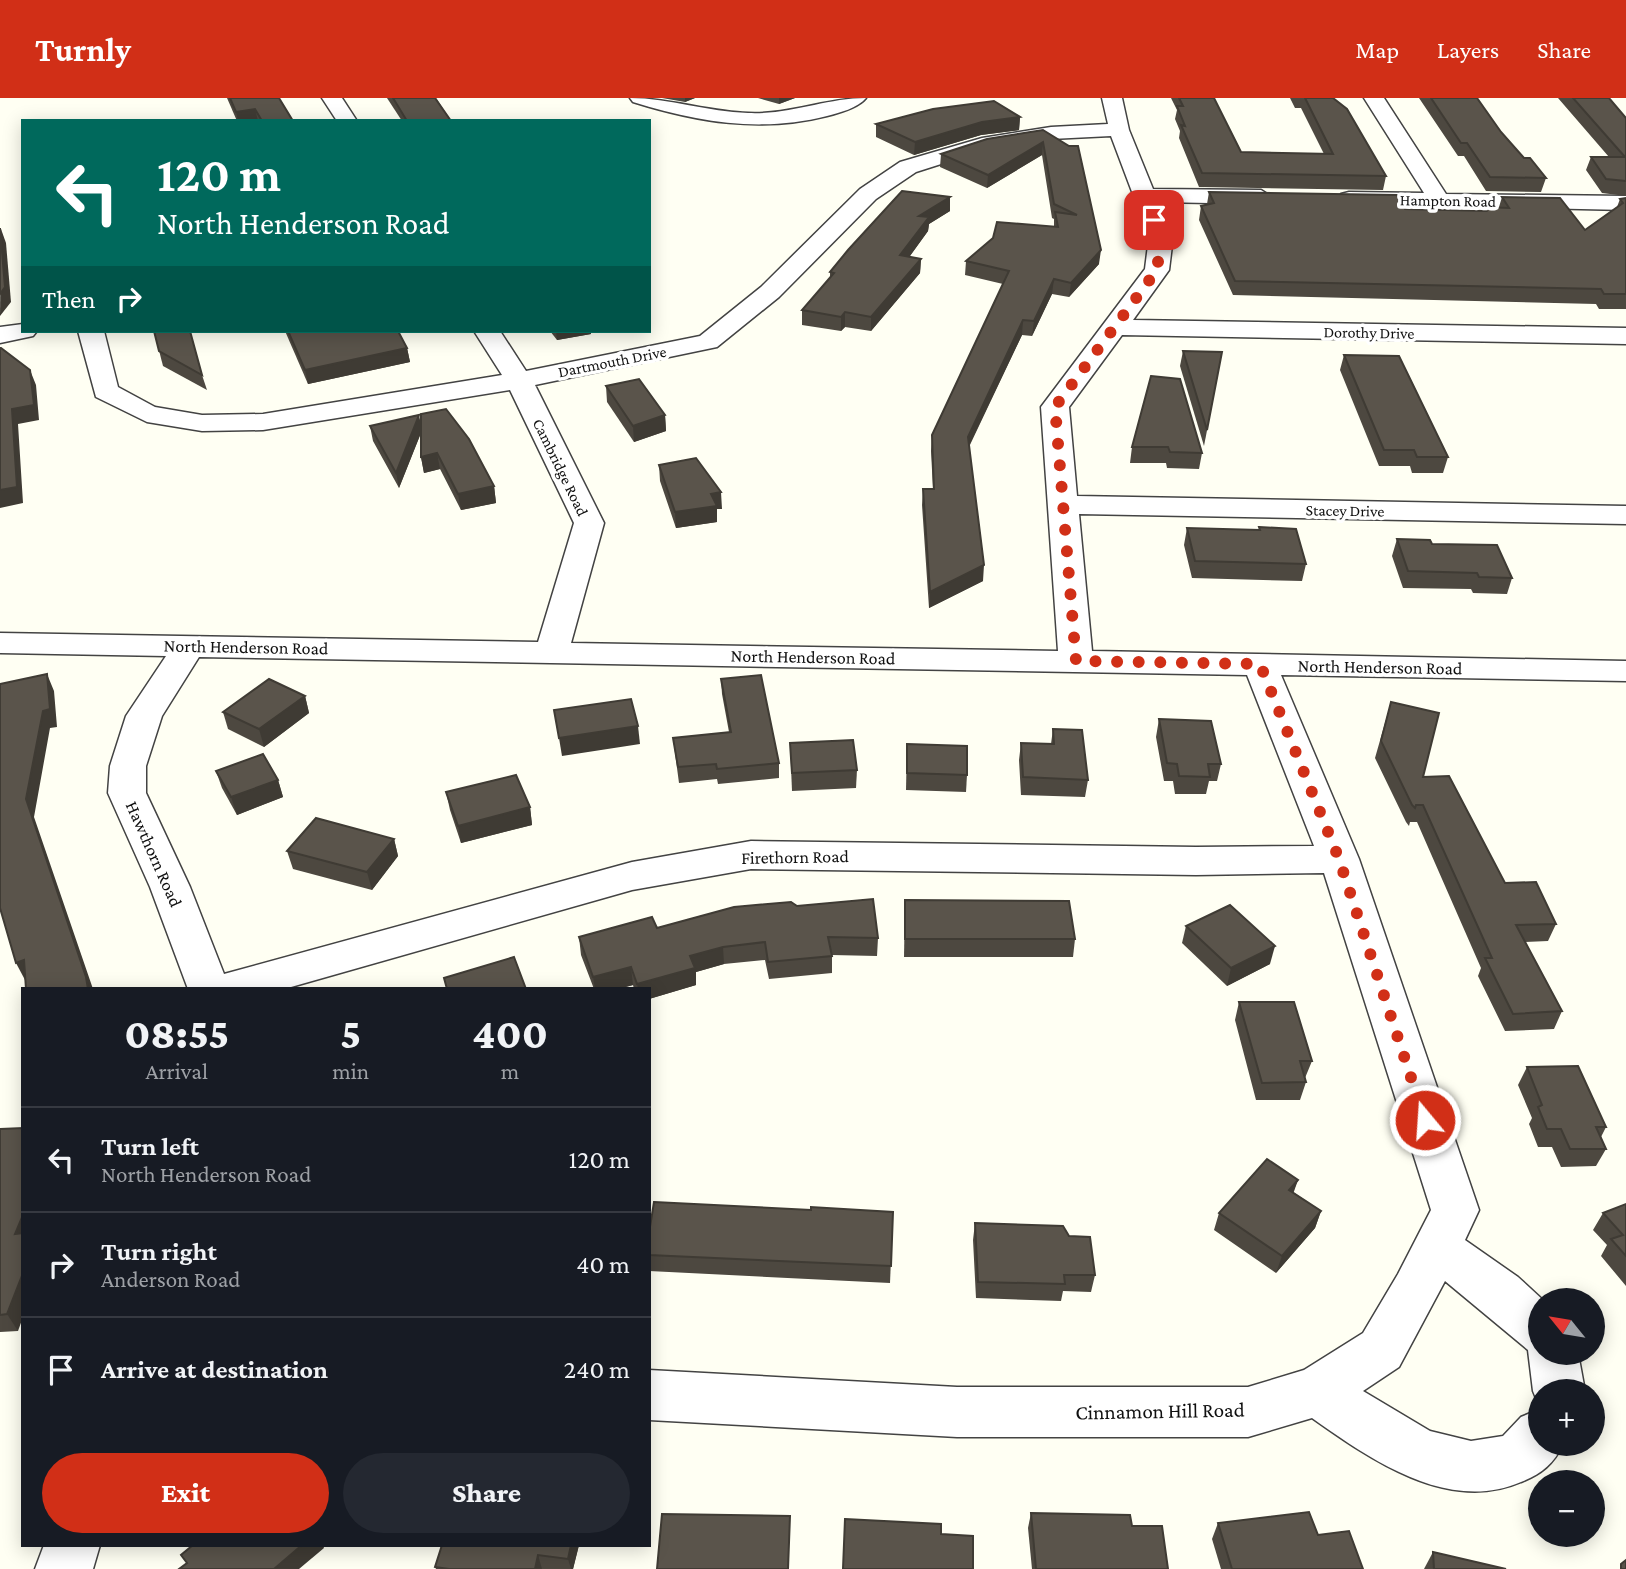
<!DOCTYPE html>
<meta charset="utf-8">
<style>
:root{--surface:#171b24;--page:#242831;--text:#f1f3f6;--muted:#9ea1a6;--line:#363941;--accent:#d12f17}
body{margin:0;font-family:"Crimson Pro",serif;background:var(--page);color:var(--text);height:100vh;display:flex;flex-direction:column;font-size:26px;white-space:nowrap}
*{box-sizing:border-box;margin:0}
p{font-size:23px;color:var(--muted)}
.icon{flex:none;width:38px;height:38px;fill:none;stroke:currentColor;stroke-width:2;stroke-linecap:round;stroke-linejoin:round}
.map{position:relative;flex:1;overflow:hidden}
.sheet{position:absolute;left:21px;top:889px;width:630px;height:560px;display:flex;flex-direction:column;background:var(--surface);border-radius:0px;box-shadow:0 4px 18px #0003}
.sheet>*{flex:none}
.hud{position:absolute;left:21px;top:21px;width:630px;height:214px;border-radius:0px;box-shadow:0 4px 18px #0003;background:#00695c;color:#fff;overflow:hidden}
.needle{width:46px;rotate:300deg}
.buttons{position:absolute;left:1528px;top:1190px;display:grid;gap:14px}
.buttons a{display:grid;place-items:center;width:77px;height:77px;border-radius:50%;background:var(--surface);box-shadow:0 4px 18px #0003;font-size:35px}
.pin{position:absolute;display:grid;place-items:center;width:60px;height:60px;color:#fff;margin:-30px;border-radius:14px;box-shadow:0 4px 10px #0006}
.me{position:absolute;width:77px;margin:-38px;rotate:342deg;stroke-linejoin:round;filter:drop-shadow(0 0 5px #0008)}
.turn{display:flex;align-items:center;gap:24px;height:147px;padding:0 21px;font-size:32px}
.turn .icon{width:91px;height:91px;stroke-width:2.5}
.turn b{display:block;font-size:49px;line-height:60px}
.then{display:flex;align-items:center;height:66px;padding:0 21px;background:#0003;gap:14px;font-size:26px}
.eta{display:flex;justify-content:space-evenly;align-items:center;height:119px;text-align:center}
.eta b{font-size:42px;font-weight:800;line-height:49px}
.action{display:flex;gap:14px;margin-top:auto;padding:14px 21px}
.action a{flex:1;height:80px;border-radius:42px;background:var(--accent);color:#fff;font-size:28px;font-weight:800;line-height:80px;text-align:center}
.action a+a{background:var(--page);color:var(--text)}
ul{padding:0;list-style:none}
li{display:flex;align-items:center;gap:21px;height:105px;padding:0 21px;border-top:2px solid var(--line)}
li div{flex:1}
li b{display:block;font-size:26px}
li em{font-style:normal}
header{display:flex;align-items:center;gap:42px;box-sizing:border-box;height:98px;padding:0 35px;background:var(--accent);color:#fff}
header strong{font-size:33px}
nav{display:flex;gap:38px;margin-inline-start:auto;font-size:24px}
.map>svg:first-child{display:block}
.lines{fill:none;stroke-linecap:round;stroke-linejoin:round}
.minor-casing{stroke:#434343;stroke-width:3}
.minor{fill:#fff;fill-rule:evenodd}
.wall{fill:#4d4840}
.shaded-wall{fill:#3f3b34}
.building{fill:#5a544b;stroke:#3f3b34;stroke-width:2}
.route{stroke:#d12f17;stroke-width:12;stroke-dasharray:0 21.6}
.labels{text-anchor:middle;stroke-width:7;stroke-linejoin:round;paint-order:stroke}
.far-street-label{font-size:16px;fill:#101010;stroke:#fff}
.street-label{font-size:18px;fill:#101010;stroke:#fff}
.near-street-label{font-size:21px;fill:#101010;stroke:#fff}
</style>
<header>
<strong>Turnly</strong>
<nav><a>Map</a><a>Layers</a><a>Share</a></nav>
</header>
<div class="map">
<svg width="1626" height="1471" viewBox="0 0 1626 1471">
<rect width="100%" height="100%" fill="#fffff3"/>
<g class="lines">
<defs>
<g id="minor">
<polygon points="322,0 342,0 357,23 337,23"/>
<path d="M630,0C670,0 708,14 748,15C790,17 826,0 866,0C858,10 839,15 827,18C760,35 697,24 633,4Z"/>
<path d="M1102,0H1122L1129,32L1153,91L1261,92L1272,99L1261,106L1158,104L1173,139L1169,172L1133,222L1626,230V246L1122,237L1069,309L1077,398L1626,408V426L1079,416L1092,553L1626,563V583L1281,577L1359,761L1479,1112L1465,1142L1518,1179L1543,1202H1540V1255H1578L1585,1293H1540V1310L1533,1293L1528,1252L1445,1183L1399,1269L1363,1293L1430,1333L1471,1343L1503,1338L1521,1319L1540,1311V1346H1563C1554,1366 1541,1376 1521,1384C1448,1416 1370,1361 1312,1320L1248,1339H957L649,1322V1272L957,1289H1248L1304,1272L1363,1235L1398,1176L1431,1112L1324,775L1196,777L751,771L632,792L284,891H188L150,789L108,695L110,668L126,618L166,558L0,555V535L538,544L574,425L510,292L263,332L202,333L147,324L96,299L78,233H104L118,289L155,309L202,317L263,316L502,277L474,233H500L526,273L700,238L761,189L860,91L900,64L982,40L1051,29L1108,26ZM1111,38L1149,139L1145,171L1041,309L1058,553L571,545L604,425L535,287L717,249L779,199L876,101L916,74L985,52L1051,41ZM199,559L1247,577L1314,748L1196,749L751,743L632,764L224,876L190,789L146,695V668L162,618Z"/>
<polygon points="1364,0 1384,0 1446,96 1626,98 1626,112 1341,106 1338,101 1341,96 1349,94 1424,95"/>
<polygon points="23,226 23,233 37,233 33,238 0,245 0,229"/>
<polygon points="44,1447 100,1447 93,1471 35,1471"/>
</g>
</defs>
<use href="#minor" class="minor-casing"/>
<use href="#minor" class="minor"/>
</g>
<g class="wall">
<polygon points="227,0 279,0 293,23 237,23"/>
<polygon points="387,0 436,0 451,23 402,23"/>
<polygon points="662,0 695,0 685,4"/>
<polygon points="758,0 795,0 779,6"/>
<polygon points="1171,0 1214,0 1241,54 1324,56 1301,10 1295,10 1290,0 1333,0 1386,78 1383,92 1199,89 1179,40 1180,33 1175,21 1177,12"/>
<polygon points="1419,0 1477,0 1501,34 1524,60 1546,80 1541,94 1486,93 1464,58 1458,58"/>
<polygon points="1558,0 1609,0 1626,20 1626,98 1602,95 1586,72 1591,59 1609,59"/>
<polygon points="1020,19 1019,32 981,37 914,57 876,39 876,26"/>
<polygon points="1043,32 1099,166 1069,199 1052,196 1032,238 1022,237 969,349 983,483 929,510 922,407 923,391 933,391 931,353 932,337 1003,186 965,177 966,163 1054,129 1054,121 1052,120 1042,57 987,90 940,69 941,56"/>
<polygon points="1209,94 1405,111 1482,113 1483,109 1499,109 1502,99 1585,132 1617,109 1620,101 1626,100 1626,211 1599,211 1596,206 1233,197 1199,122 1201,108 1207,106"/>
<polygon points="950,99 950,113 929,126 928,133 909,159 921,161 920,175 871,233 845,229 841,233 802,227 802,212 830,180 830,174"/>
<polygon points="154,233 202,277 207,292 163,268"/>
<polygon points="285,233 398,233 407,250 410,264 308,286"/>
<polygon points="550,233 591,233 591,236 557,242"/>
<polygon points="1183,253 1222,254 1204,348 1180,268"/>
<polygon points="1344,257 1448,359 1443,375 1412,375 1410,368 1379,368 1340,272"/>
<polygon points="1151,278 1202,355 1199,371 1167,370 1166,365 1130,365 1132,349"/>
<polygon points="606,288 665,317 666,333 634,344 607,304"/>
<polygon points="421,327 494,388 496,405 461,412 440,371 424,375 421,359 421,335 399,390 373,343 370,328"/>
<polygon points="659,367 722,411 717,411 717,424 676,430 660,383"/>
<polygon points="1259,429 1306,466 1302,483 1192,480 1184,447 1187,430 1259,432"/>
<polygon points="1397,441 1432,446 1512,480 1507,496 1473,495 1471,491 1403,490 1392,458"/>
<polygon points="721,581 779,665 779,680 718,686 717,681 679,685 673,640 729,634 722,596"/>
<polygon points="305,598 309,615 264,649 228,631 223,614"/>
<polygon points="1391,604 1423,679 1505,785 1556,826 1548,843 1525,844 1562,913 1554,931 1505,933 1478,878 1481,870 1417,724 1410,724 1409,728 1406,724 1375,660"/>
<polygon points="1159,621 1221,666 1217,683 1209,683 1206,696 1175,696 1173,683 1164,683 1156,639"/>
<polygon points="1053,631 1088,682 1085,699 1021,697 1019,662 1021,645 1051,646"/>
<polygon points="790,645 857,672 856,690 792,693"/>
<polygon points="907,646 967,677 966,694 906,692"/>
<polygon points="216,673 278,682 283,699 237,717 222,690"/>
<polygon points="446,694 530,709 532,727 461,745 450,712"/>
<polygon points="394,741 398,758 372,792 293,771 287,753"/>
<polygon points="905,802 1075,841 1073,859 904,859"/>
<polygon points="797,808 878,840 877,858 832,857 832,875 769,881 765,862 724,866 696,874 696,887 649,901 649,891 634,891 633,887 618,891 594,891 581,857 579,839 657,830"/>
<polygon points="1186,828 1270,866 1227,888 1182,845"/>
<polygon points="1239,904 1312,963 1305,980 1306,984 1300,1002 1256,1002 1235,922"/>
<polygon points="1527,969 1606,1029 1601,1039 1606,1051 1596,1068 1561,1069 1552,1049 1538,1049 1529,1026 1532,1020 1518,987"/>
<polygon points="0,1031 18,1233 0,1234"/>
<polygon points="1298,1082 1293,1094 1321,1113 1315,1130 1276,1175 1214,1132 1219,1115"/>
<polygon points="1626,1106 1626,1188 1601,1158 1607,1147 1593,1132 1603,1115"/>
<polygon points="811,1112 893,1114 890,1185 649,1173 649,1135"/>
<polygon points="975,1125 1069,1138 1095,1177 1091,1194 1063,1193 1061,1203 976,1200 973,1142"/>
<polygon points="1031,1415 1132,1428 1168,1471 1032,1471 1028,1430"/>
<polygon points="1218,1425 1318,1437 1363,1471 1221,1471 1212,1441"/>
<polygon points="579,1447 573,1471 436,1471 435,1469"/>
<polygon points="1433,1454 1506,1471 1424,1471"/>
</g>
<g class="shaded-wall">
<polygon points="685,0 695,0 685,4"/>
<polygon points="779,0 795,0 779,6"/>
<polygon points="255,11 258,23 238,23 236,14"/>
<polygon points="1020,19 1019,32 981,37 914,57 915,44 982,24"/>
<polygon points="1043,44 1042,57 987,90 988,77"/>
<polygon points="950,99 950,113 929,126 928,133 900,172 900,157 919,118"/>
<polygon points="1,131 6,145 11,204 0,218"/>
<polygon points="1101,152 1099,166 1069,199 1071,185"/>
<polygon points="921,161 920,175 871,233 871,219"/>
<polygon points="1054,181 1052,196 1032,238 1034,223"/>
<polygon points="845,214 845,229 841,233 841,219"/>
<polygon points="1023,222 1022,237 966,354 968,339"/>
<polygon points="556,233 591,233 591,236 557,242"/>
<polygon points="407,250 410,264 308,286 305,272"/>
<polygon points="30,272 36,287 39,322 18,326 23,405 0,410 0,392 12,311"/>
<polygon points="419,317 422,332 399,390 396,375"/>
<polygon points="665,317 666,333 634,344 633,328"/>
<polygon points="437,355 440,371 424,375 421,359"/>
<polygon points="494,388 496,405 461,412 458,396"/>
<polygon points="721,394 722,411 717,411 717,424 676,430 675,414 711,396"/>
<polygon points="984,467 983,483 929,510 930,494"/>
<polygon points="47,576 54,593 57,629 50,630 34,719 93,891 88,891 26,701"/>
<polygon points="305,598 309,615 264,649 259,631"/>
<polygon points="638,628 640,646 562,658 559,640"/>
<polygon points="278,682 283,699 237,717 231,699"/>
<polygon points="530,709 532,727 461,745 458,728"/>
<polygon points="394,741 398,758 372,792 367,774"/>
<polygon points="1275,848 1270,866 1227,888 1231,870"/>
<polygon points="723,849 724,866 696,874 696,887 649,901 649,891 638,891 637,886 690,858"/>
<polygon points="24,862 33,879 25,882 16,865"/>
<polygon points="631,869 633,887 618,891 595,891 593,879"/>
<polygon points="1298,1082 1292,1099 1289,1092"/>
<polygon points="1321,1113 1315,1130 1276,1175 1282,1158"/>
<polygon points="23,1117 23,1148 15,1136"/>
<polygon points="23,1175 23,1219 18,1233 7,1216"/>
<polygon points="302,1447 323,1447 324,1450 299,1471 274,1471"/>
<polygon points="571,1447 579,1447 573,1471 571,1471 568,1461"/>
<polygon points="538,1457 542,1471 535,1471"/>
</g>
<g class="building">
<polygon points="230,0 279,0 293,23 262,23 255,11 236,14"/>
<polygon points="393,0 435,0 451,23 407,23"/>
<polygon points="1179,0 1214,0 1241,54 1333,56 1305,0 1333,0 1347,11 1386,78 1202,75 1181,27 1185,28 1177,8 1183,8"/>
<polygon points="1431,0 1477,0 1501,34 1524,60 1530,60 1546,80 1490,79 1467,45 1461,45"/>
<polygon points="1573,0 1609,0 1626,20 1626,83 1606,81 1591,59 1625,59"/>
<polygon points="994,3 1020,19 982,24 915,44 876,26 933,11"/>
<polygon points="1043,32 1069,48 1078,48 1101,152 1071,185 1054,181 1034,223 1023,222 968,339 984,467 930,494 923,391 934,391 932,337 1009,173 966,163 993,140 997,124 1058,129 1055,114 1077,117 1054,106 1043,44 988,77 941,56 987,41"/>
<polygon points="902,93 950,99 919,118 929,119 900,157 921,161 871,219 845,214 841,219 802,212 834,175 830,174 848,152"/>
<polygon points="1209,94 1397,97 1405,111 1486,113 1483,109 1509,110 1502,99 1560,100 1585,132 1623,105 1620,101 1626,100 1626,196 1604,196 1601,191 1235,183 1201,108 1214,105"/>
<polygon points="0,130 5,189 0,196"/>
<polygon points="154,233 190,233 202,277 159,253"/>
<polygon points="288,233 398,233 407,250 305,272"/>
<polygon points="0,250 1,250 30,272 34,307 12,311 17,389 0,392"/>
<polygon points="1183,253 1222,254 1207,332"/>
<polygon points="1344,257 1399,258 1448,359 1417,359 1414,352 1384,352"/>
<polygon points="1151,278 1180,281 1202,355 1170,354 1168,349 1132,349"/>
<polygon points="639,281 665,317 633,328 606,288"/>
<polygon points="446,311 469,341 494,388 458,396 437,355 421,359 421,316"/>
<polygon points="419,317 396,375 370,328"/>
<polygon points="696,360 721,394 711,396 717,408 675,414 659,367"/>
<polygon points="1259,429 1296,431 1306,466 1195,463 1187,430 1260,432"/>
<polygon points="1397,441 1430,442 1432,446 1497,447 1512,480 1479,479 1477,475 1408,473"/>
<polygon points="47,576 50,611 43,613 26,701 86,879 88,891 26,891 24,862 16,865 0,810 0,586"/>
<polygon points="761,577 779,665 717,671 716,666 678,669 673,640 731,634 721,581"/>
<polygon points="269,581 305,598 259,631 223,614"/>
<polygon points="631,601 638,628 559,640 554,612"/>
<polygon points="1391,604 1439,615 1423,679 1449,678 1505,785 1536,784 1556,826 1516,827 1562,913 1513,916 1485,860 1492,860 1423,707 1416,707 1415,710 1412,707 1381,643"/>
<polygon points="1159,621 1211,623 1221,666 1208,666 1210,679 1179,678 1177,666 1167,665"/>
<polygon points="1053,631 1082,632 1088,682 1023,679 1021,645 1054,646"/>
<polygon points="853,642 857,672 792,675 790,645"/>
<polygon points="907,646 967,648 967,677 907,675"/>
<polygon points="263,656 278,682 231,699 216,673"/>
<polygon points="516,677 530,709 458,728 446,694"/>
<polygon points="316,720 394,741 367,774 287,753"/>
<polygon points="873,801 878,840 828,839 832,858 768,864 765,844 723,849 690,858 695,870 637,886 631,869 593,879 579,839 652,819 657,830 734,809 791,804 797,808"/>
<polygon points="905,802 1069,803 1075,841 905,841"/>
<polygon points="1230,807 1275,848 1231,870 1186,828"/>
<polygon points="514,859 526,891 447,891 444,880"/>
<polygon points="1239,904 1294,904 1312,963 1300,963 1306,984 1262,985"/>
<polygon points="1578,968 1606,1029 1596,1029 1606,1051 1570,1051 1561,1031 1547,1031 1538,1009 1542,1007 1527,969"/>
<polygon points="23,1030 23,1117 15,1136 23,1135 23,1175 7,1216 0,1217 0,1031"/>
<polygon points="1267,1061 1298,1082 1289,1092 1321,1113 1282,1158 1219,1115"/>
<polygon points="654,1104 811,1112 811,1109 893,1114 891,1168 649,1157 649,1135"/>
<polygon points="1626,1106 1626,1158 1611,1141 1623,1137 1603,1115"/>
<polygon points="975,1125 1063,1128 1069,1138 1090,1139 1095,1177 1064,1177 1065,1186 978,1184"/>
<polygon points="1309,1414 1318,1437 1349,1433 1363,1471 1232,1471 1218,1425"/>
<polygon points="1031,1415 1130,1417 1132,1428 1162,1428 1168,1471 1036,1471"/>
<polygon points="662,1416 790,1418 788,1471 657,1471"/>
<polygon points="845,1421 941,1426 941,1436 973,1438 973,1471 843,1471"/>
<polygon points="193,1447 302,1447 274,1471 179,1471 187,1465 181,1457"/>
<polygon points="442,1447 571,1447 568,1461 538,1457 535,1471 449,1471 435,1469"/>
<polygon points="1433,1454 1506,1471 1434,1471"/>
<polygon points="1626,1462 1626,1471 1621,1471 1621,1466"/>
</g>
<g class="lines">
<polyline class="route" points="1154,122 1161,139 1157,172 1055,309 1076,563 1260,566 1339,761 1425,1022"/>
</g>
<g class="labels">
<g class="far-street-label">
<text transform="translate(1448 102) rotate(1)" y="6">Hampton Road</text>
<text transform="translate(1369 234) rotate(1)" y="6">Dorothy Drive</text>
<text transform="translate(612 263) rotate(-11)" y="6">Dartmouth Drive</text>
<text transform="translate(561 369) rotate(64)" y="6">Cambridge Road</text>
<text transform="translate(1345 412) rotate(1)" y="6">Stacey Drive</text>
</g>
<g class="street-label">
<text transform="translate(246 549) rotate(1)" y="6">North Henderson Road</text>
<text transform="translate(813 559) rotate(1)" y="6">North Henderson Road</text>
<text transform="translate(1380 569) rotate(1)" y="6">North Henderson Road</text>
<text transform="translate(154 756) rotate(66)" y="6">Hawthorn Road</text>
<text transform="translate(795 759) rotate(-1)" y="6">Firethorn Road</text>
</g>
<g class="near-street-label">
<text transform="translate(1160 1313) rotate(-1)" y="7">Cinnamon Hill Road</text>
</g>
</g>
</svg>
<div class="buttons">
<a><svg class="needle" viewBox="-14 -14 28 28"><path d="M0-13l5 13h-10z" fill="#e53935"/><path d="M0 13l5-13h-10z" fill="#9ea1a6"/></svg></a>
<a>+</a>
<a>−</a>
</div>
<div class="pin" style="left:1154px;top:122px;background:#d93025"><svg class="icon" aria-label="arrive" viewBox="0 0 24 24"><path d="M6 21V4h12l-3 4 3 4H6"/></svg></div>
<svg class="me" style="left:1425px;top:1022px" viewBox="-20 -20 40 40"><circle r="17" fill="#d12f17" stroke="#fff" stroke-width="3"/><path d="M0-11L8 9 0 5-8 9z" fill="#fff"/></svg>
<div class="hud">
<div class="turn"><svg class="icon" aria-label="left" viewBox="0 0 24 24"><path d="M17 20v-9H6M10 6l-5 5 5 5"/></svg><div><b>120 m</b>North Henderson Road</div></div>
<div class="then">Then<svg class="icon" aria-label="right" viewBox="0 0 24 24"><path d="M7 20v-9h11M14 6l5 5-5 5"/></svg></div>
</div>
<section class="sheet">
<div class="eta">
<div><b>08:55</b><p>Arrival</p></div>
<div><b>5</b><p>min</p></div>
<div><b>400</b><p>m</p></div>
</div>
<ul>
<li><svg class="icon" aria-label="left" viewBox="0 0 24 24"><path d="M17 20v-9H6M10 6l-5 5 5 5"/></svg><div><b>Turn left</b><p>North Henderson Road</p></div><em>120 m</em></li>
<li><svg class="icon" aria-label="right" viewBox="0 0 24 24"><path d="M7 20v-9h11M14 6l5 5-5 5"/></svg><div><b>Turn right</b><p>Anderson Road</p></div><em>40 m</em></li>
<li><svg class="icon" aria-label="arrive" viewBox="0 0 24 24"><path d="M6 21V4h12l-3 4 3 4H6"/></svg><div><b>Arrive at destination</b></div><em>240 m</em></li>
</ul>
<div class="action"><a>Exit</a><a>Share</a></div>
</section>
</div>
